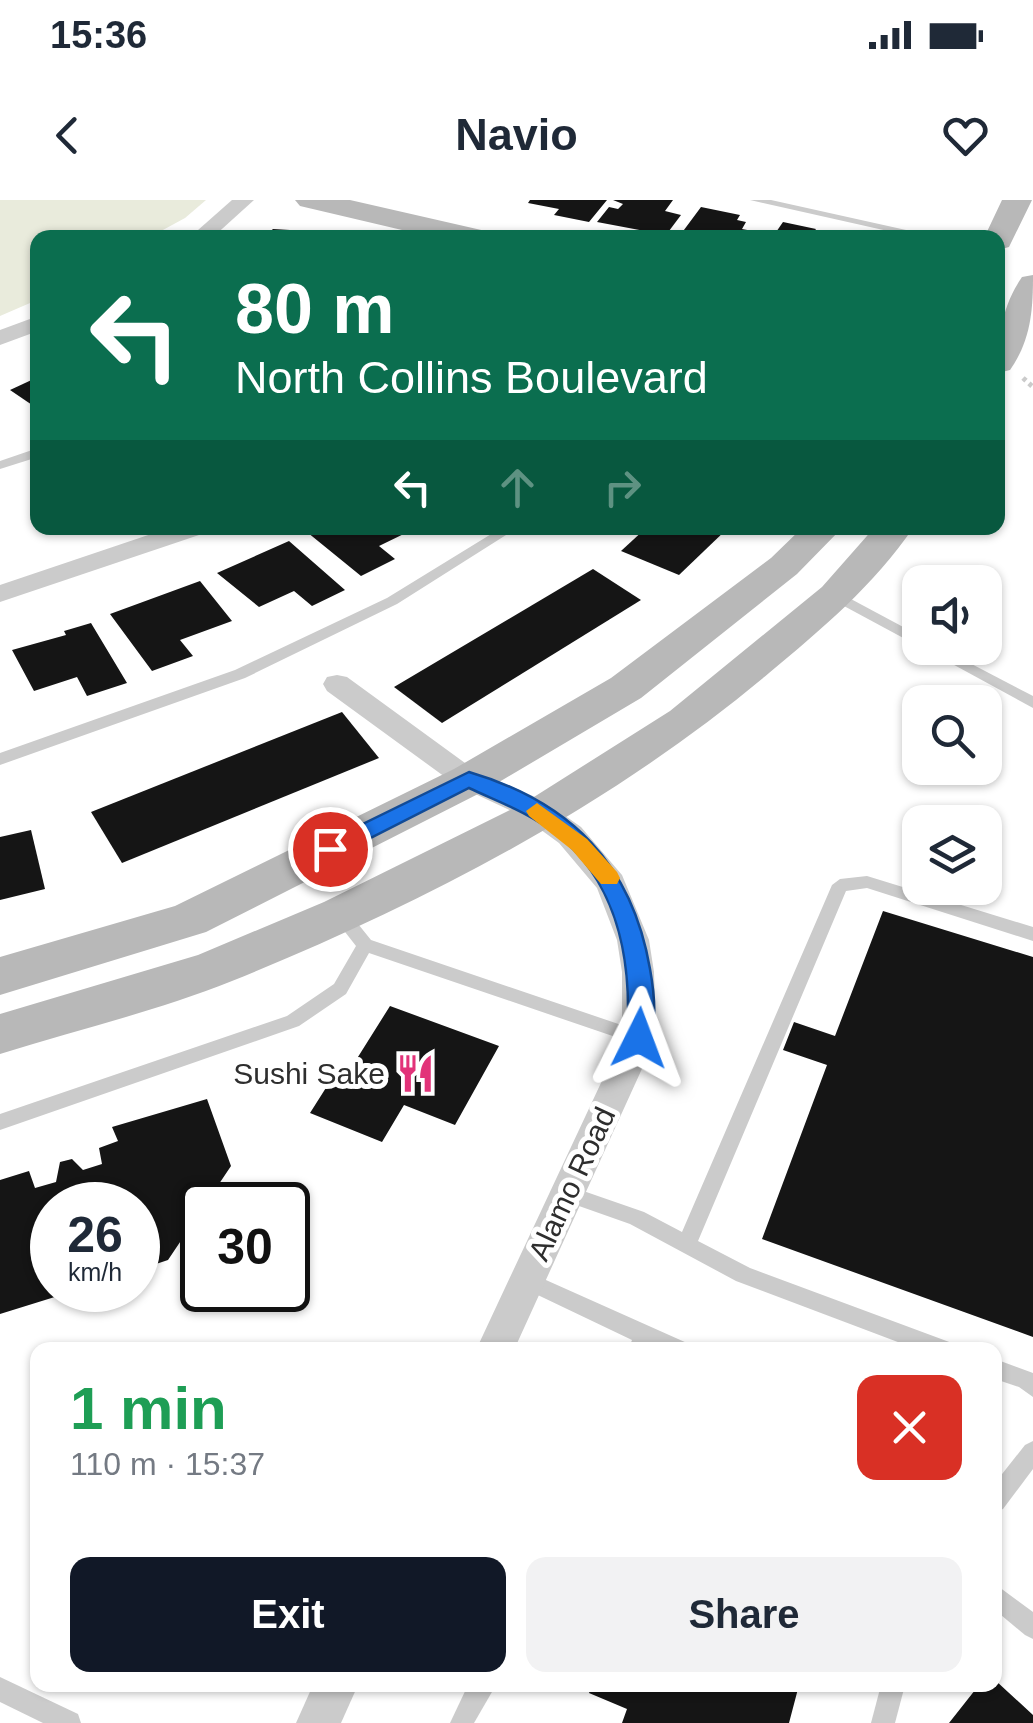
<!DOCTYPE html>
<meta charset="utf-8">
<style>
:root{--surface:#fff;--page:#f2f2f3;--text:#1f2937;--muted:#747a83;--accent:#111827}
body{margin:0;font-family:Arial,sans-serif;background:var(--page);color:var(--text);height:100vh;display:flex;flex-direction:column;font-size:38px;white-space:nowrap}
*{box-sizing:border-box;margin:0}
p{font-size:32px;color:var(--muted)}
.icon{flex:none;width:55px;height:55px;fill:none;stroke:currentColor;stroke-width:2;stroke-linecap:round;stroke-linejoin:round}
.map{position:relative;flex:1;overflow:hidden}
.details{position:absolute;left:30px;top:1142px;width:972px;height:350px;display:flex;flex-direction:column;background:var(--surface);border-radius:20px;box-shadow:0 2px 8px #0004}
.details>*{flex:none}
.guide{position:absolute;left:30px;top:30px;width:975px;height:305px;border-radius:20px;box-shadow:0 2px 8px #0004;background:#0b6e4f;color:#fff;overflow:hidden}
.tools{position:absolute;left:902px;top:365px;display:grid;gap:20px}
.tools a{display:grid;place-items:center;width:100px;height:100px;border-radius:20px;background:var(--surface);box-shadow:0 2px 8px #0004;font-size:50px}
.speed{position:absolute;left:30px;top:982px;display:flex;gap:20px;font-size:50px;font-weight:700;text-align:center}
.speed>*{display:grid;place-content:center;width:130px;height:130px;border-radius:50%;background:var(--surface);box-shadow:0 2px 8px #0004;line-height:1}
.speed small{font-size:25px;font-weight:400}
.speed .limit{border:5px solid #111;border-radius:15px;background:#fff;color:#111}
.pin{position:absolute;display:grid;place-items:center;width:85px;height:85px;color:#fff;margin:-42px;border:5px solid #fff;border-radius:50%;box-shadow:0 2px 10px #0007}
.me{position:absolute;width:110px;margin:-55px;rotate:3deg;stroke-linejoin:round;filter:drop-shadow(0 0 8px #0008)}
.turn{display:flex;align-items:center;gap:35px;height:210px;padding:0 40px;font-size:45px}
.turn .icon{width:130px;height:130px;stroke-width:2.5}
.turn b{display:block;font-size:70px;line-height:85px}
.lanes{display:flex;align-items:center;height:95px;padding:0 40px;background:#0003;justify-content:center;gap:50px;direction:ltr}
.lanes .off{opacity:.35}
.round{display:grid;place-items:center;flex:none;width:105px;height:105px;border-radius:20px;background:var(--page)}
.overview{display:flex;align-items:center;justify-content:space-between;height:170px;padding:0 40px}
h1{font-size:60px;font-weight:700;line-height:75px;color:#1e9e55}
.primary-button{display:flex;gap:20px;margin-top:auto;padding:20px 40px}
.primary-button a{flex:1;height:115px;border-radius:20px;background:var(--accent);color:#fff;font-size:40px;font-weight:700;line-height:115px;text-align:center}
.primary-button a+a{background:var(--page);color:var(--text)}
.status{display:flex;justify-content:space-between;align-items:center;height:70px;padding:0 50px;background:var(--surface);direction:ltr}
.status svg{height:28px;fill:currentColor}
header{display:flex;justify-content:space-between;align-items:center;height:130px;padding:0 40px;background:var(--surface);font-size:45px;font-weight:700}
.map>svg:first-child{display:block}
.green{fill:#e9ebdc}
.building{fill:#151515}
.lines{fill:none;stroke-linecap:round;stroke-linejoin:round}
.path{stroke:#cbcbcb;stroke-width:5;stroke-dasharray:4 4;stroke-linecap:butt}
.lane{fill:#cbcbcb;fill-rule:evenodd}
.street{fill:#cbcbcb;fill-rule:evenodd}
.secondary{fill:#b8b8b8;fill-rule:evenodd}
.route{fill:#1a73e8;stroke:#114b97;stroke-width:2.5}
.slow{fill:#f59e0b}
.labels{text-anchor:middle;stroke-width:10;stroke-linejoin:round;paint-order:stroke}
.poi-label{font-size:30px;fill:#2e2e2e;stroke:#fff;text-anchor:end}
.street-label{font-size:30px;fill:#2e2e2e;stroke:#fff}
</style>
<div class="status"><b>15:36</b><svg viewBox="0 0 49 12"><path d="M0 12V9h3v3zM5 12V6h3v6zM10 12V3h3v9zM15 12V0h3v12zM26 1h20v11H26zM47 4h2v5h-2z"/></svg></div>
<header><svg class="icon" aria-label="back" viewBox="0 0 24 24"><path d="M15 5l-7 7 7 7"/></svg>Navio<svg class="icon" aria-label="heart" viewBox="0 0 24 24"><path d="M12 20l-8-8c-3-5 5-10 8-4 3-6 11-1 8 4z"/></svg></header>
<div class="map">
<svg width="1033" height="1523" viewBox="0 0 1033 1523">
<rect width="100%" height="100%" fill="#fff"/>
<polygon class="green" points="0,0 206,0 185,18 150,37 38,38 37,100 0,116"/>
<g class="building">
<polygon points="530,0 607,0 589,22 554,15 559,9 528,3"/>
<polygon points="613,0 673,0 665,11 681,15 666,35 597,22 609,7 618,9 623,4"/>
<polygon points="701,7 740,15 737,20 746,22 742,29 758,32 755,38 678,38"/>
<polygon points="783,22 816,29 810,38 772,38"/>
<polygon points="273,29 290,30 313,38 263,38"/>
<polygon points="38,177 38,209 10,190"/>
<polygon points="302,328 416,328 379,346 395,359 361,376"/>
<polygon points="646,328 728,328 679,375 621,351"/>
<polygon points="289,341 345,390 312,406 294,391 259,407 217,373"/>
<polygon points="593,369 641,400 442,523 394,487"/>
<polygon points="200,381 232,421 180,440 193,456 152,471 110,414"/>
<polygon points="91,423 127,483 87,496 77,477 34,491 12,450 66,435 64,431"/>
<polygon points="342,512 379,558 122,663 91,612"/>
<polygon points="31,630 45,689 0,700 0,637"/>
<polygon points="883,711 1033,757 1033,1137 762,1039 827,865 783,850 794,822 835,836"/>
<polygon points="390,806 499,846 455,925 404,905 382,942 310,913 336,872 346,876"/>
<polygon points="207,899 231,966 168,1060 138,1070 138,1005 52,1005 52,1090 74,1091 0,1114 0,980 29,971 35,988 56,982 60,962 72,959 83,970 102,964 99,948 118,941 112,927"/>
<polygon points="995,1480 1033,1515 1033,1523 949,1523 979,1485 995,1485"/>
<polygon points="592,1485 799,1485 789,1523 622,1523 627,1509 589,1493"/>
</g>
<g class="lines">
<polyline class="path" points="1023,178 1033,187"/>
<g class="lane">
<polygon points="750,0 771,0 942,38 919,38"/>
<polygon points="38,248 38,257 0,269 0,261"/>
<polygon points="501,328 517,328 397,404 245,478 0,565 0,553 235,470 387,398"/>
<polygon points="836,391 920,436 920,447 831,399 831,393"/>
<polygon points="923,448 941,448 1033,496 1033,508"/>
<polygon points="867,676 1033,727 1033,741 867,688 846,691 698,1041 750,1068 952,1143 955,1150 919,1150 736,1081 630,1024 562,1000 559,994 562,988 569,986 644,1012 682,1032 832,685 840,679"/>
<polygon points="340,708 346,709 371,740 645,833 648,838 645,843 639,845 369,753 346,794 299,826 0,930 0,914 287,816 334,784 356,746 331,714"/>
<polygon points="528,1072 687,1143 690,1150 650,1148 628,1150 632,1140 521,1087 518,1081 521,1075"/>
<polygon points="995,1159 1033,1173 1033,1197 1019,1187 995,1179"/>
<polygon points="1033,1241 1033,1269 1003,1309 995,1312 995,1283 1025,1245"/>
<polygon points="995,1384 1033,1412 1033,1439 1025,1435 995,1410"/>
<polygon points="0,1477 78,1514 81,1523 43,1523 0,1502"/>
<polygon points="468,1485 496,1485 474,1523 450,1523"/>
<polygon points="881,1485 905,1485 895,1523 871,1523"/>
</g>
<g class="street">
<polygon points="232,0 254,0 212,38 189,38"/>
<polygon points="38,116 38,131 0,145 0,130"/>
<polygon points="169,328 206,328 202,334 0,402 0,385"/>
<polygon points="337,475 347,477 476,571 544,601 581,627 622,675 649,740 654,772 656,838 514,1150 476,1150 622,838 622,772 617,740 597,688 559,643 522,616 456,585 327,491 323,484 327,477"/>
<polygon points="313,1485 358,1485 341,1523 296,1523"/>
</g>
<g class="secondary">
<polygon points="295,0 350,0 490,32 494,38 436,38 300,6"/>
<polygon points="1002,0 1032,0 1009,47 998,50 998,38 984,38"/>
<path d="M1033,75C1033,110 1031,140 1010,170L998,173C998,137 1001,108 1022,77Z"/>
<polygon points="802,328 842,328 797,374 641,498 484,591 206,732 0,795 0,757 175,706 454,569 611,478 771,358"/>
<path d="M874,328H913C874,385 822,429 769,473C611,606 423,704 232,781C157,811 77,830 0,854V814L198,755L324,702L526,602L670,511L822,387Z"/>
</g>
</g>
<path class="route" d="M469,572C571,602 632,664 650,769C654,791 658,824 648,844H631L627,838C633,751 614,664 532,618C512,606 490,598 469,588L337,655L330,657L319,649L322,644Z"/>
<polygon class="slow" points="537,603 587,639 617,672 620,678 617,684 601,684 572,650 529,616 526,611"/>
<defs>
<symbol id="restaurant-bare" viewBox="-9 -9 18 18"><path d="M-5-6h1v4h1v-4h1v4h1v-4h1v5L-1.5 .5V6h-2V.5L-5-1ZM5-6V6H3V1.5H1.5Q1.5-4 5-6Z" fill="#e23379" stroke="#fff" stroke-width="2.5" paint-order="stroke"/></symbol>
</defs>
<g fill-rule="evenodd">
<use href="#restaurant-bare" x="388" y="846" width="55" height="55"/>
</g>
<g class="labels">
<g class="poi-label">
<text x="385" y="884">Sushi Sake</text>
</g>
<g class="street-label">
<text transform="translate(572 984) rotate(-65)" y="10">Alamo Road</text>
</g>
</g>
</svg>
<div class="tools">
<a><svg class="icon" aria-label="sound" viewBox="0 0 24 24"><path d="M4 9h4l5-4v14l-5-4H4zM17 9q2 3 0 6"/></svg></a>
<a><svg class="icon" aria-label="search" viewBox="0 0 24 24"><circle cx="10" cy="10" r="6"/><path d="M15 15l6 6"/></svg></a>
<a><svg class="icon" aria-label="layers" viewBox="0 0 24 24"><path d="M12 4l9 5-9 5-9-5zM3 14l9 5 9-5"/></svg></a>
</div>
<div class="speed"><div>26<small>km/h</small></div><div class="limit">30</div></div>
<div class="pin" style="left:330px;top:649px;background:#d93025"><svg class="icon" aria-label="arrive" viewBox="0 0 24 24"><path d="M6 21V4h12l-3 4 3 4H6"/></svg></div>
<svg class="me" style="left:639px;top:838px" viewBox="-20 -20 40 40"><path d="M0-17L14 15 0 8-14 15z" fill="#1a73e8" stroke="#fff" stroke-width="4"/></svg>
<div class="guide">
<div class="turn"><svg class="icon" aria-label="left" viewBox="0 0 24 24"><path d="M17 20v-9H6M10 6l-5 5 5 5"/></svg><div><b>80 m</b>North Collins Boulevard</div></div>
<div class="lanes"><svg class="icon" aria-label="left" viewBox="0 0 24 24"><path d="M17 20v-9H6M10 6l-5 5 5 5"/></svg><svg class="icon off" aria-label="ahead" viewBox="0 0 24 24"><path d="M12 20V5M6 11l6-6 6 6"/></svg><svg class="icon off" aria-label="right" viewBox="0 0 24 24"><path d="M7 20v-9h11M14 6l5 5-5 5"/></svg></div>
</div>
<section class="details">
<div class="overview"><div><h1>1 min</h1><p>110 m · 15:37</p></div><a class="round" style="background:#d93025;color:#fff"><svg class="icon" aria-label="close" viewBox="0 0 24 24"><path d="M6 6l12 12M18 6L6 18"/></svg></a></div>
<div class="primary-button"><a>Exit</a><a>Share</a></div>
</section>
</div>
